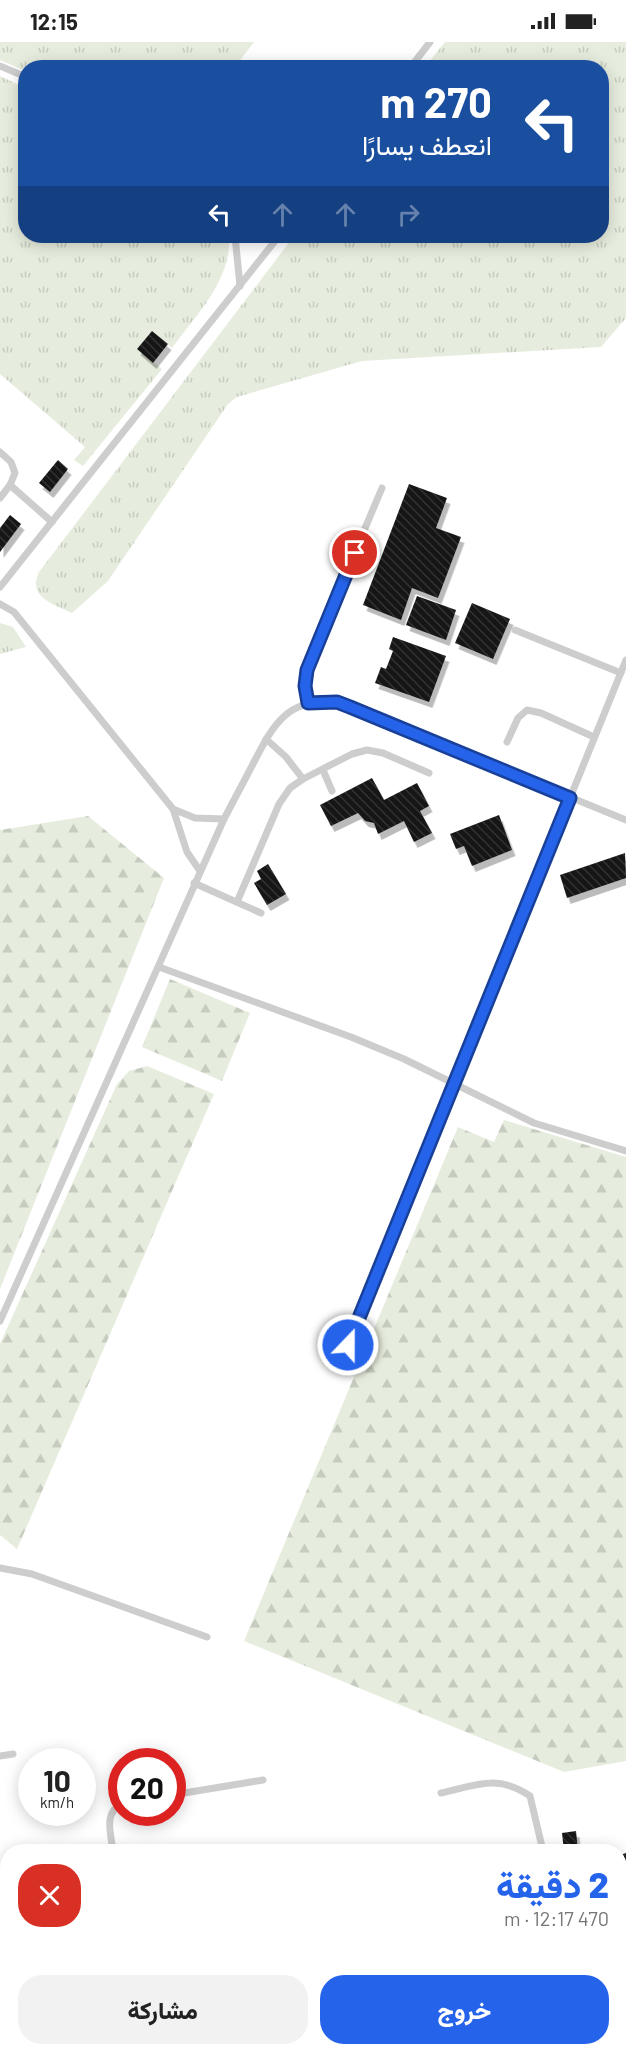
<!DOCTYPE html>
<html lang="ar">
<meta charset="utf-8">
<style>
:root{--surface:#fff;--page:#f2f2f2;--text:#222;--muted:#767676;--accent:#2563eb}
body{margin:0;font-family:Barlow,Vazirmatn,sans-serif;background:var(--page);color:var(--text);direction:rtl;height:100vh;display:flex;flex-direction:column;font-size:22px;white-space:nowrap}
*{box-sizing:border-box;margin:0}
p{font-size:20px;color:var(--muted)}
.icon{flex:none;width:33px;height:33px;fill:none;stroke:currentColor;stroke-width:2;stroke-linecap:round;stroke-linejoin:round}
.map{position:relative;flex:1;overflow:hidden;direction:ltr}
.panel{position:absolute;left:0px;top:1802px;width:627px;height:212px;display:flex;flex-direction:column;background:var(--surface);border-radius:24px 24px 0 0;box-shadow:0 3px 15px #0003;direction:rtl}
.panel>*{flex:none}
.hud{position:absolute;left:18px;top:18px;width:591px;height:183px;border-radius:24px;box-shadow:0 3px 15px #0003;direction:rtl;background:#1a4fa0;color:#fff;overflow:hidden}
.speed{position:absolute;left:18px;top:1706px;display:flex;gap:12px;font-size:30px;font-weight:700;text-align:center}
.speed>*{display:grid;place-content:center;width:78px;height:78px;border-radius:50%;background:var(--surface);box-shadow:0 3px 15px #0003;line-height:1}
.speed small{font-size:15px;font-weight:400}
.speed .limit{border:9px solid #d22;background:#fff;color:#111}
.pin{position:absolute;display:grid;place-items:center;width:51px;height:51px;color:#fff;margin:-26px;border:3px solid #fff;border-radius:50%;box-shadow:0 2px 6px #0007}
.me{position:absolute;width:66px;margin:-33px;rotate:22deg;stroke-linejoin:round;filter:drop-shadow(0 0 4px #0008)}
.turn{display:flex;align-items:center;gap:21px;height:126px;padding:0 18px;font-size:27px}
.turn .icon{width:78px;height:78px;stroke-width:2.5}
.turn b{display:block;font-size:42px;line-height:51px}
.lanes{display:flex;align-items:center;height:57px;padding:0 18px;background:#0003;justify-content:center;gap:30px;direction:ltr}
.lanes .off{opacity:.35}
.round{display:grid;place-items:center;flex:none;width:63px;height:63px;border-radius:24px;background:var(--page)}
.summary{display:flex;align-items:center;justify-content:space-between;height:102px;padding:0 18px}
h1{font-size:36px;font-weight:800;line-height:45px;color:var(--accent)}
.cta{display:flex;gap:12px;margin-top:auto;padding:12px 18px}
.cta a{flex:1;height:69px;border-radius:24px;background:var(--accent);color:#fff;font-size:24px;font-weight:800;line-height:69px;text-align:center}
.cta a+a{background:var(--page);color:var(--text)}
.status{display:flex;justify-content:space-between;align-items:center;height:42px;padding:0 30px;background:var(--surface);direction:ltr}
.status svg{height:16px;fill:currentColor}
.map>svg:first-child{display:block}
.grass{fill:url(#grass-tufts)}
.forest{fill:url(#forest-firs)}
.building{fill:url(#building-back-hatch);filter:url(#shadow)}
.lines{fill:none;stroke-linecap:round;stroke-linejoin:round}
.service{stroke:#cdcdcd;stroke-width:7}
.minor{stroke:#cdcdcd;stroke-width:14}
.primary{stroke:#a8a8a8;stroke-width:22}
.route-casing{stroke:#184099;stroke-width:15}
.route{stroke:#2563eb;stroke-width:10}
</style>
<div class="status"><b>12:15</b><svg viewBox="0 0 49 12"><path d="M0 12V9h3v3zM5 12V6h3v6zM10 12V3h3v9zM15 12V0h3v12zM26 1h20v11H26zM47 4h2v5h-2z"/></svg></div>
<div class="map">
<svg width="626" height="2012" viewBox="0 0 626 2012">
<defs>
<pattern id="grass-tufts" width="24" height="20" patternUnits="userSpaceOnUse" patternTransform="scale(1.5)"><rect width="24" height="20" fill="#e7edde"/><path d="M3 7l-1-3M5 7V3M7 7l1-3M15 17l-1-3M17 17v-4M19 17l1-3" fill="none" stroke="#c6ccbf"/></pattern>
<pattern id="forest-firs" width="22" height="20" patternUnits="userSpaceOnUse" patternTransform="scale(1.5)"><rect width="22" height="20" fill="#e7edde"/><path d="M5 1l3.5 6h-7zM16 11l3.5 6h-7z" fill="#c6ccbf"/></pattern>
<pattern id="building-back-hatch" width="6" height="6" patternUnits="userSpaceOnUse" patternTransform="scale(1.5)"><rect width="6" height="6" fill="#171717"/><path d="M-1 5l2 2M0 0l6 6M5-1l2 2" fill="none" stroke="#303030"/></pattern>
<filter id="shadow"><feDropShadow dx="3.5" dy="6" stdDeviation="0" flood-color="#0004"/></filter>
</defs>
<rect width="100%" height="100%" fill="#fff"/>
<g class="grass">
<polygon points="0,0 254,0 235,25 26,26 25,29 0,18"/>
<path d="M445,0H626V276L601,305L362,319L237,355L228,362L108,539L72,571C53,562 27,555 39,530L294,194H602V26L425,25Z"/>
<path d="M0,34L25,46L26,194H229C232,238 196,273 172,306L152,289L137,307L162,327L83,424L74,418L85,405L0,332Z"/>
<polygon points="0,581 13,585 26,605 0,612"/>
</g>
<g class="forest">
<polygon points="88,774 164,836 0,1247 0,788"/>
<polygon points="170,937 250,971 222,1039 142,1005"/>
<polygon points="147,1024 214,1052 17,1507 0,1493 0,1302 117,1042 129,1029"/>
<polygon points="504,1078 626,1115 626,1719 564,1730 244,1599 458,1085 494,1100"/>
</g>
<g class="building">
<polygon points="152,289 168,302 153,321 137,307"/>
<polygon points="58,418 68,427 50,450 39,441"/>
<polygon points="409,442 447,456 436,486 461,495 438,556 412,546 401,578 363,563"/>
<polygon points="10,473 21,482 0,510 0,486"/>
<polygon points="417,554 456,568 446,598 406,583"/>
<polygon points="472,561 510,577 493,617 455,601"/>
<polygon points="393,595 446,614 429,660 375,641 381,625 386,627 393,609 389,607"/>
<polygon points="372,736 384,758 417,741 429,764 420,769 432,791 414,800 404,779 378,792 374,781 365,779 358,771 331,784 320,763"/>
<polygon points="499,773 512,808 472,824 464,804 456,807 450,792"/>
<polygon points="625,811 626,836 567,856 560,833"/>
<polygon points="268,822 286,852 267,863 254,841 261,837 257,829"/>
<polygon points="576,1789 578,1809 564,1809 562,1791"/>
<polygon points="626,1811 626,1855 620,1857 620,1813"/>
</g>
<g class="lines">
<g class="service">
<polyline points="0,24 26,35"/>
<polyline points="410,26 430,0"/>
<polyline points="235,194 240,244"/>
<polyline points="0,410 11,420 15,431 10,443 0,456"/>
<polyline points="10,443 52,480"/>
<polyline points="0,545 279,194"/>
<polyline points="0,562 14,570 173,767 187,810 200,829"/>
<polyline points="515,588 621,631"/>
<polyline points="308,661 305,636 309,619 382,446"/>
<polyline points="266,697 286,715 303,737"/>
<polyline points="507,700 518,676 527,668 541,671 594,695"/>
<polyline points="323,728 332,749"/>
<polyline points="173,767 195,776 224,777"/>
<polyline points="194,841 261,871"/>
<polyline points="237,860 279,762 290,746 303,737 352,712 367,708 383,711 429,731"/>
<polyline points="159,925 351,995 404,1017 534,1081 626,1109"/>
<path d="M0,1279L224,777C234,758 244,739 254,720C274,681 288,656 337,660L626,778"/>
<polyline points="348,1303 626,618"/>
<polyline points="0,1526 32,1532 207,1595"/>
<polyline points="0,1714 13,1712"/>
<path d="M441,1751C477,1743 498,1732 530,1754L543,1809"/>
<polyline points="172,1753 263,1738"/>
<path d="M113,1809C111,1792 103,1770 122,1762"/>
<polyline points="0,1940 8,1939"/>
<polyline points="0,1975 8,1974"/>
</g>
<g class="minor">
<polyline points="404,2012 405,2006"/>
<polyline points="489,2012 491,2006"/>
</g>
<g class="primary">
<polyline points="620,1930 626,1929"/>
<polyline points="620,1950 626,1949"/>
<polyline points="0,2009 87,2006"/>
<polyline points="184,2012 238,2006"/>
</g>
</g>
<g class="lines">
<defs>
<polyline id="route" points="348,1303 570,756 350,665 337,660 308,661 305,644 307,628 355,511"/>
</defs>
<use href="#route" class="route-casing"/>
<use href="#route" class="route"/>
</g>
</svg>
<div class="speed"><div>10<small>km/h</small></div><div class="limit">20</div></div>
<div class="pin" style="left:355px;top:511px;background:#d93025"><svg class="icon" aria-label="arrive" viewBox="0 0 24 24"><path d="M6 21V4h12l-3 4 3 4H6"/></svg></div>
<svg class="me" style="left:348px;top:1303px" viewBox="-20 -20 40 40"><circle r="17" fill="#2563eb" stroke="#fff" stroke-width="3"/><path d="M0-11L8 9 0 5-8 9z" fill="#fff"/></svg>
<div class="hud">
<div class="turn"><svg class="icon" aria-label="left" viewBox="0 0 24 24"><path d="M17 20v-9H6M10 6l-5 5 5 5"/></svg><div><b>270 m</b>انعطف يسارًا</div></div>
<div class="lanes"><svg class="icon" aria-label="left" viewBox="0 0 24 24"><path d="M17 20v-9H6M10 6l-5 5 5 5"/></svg><svg class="icon off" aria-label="ahead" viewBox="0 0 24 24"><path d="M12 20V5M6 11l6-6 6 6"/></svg><svg class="icon off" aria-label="ahead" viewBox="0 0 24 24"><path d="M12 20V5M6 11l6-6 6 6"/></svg><svg class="icon off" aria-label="right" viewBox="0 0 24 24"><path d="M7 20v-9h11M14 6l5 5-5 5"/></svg></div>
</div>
<section class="panel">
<div class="summary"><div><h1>2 دقيقة</h1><p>470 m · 12:17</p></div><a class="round" style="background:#d93025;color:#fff"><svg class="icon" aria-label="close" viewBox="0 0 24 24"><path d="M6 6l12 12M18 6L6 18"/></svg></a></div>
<div class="cta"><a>خروج</a><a>مشاركة</a></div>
</section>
</div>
